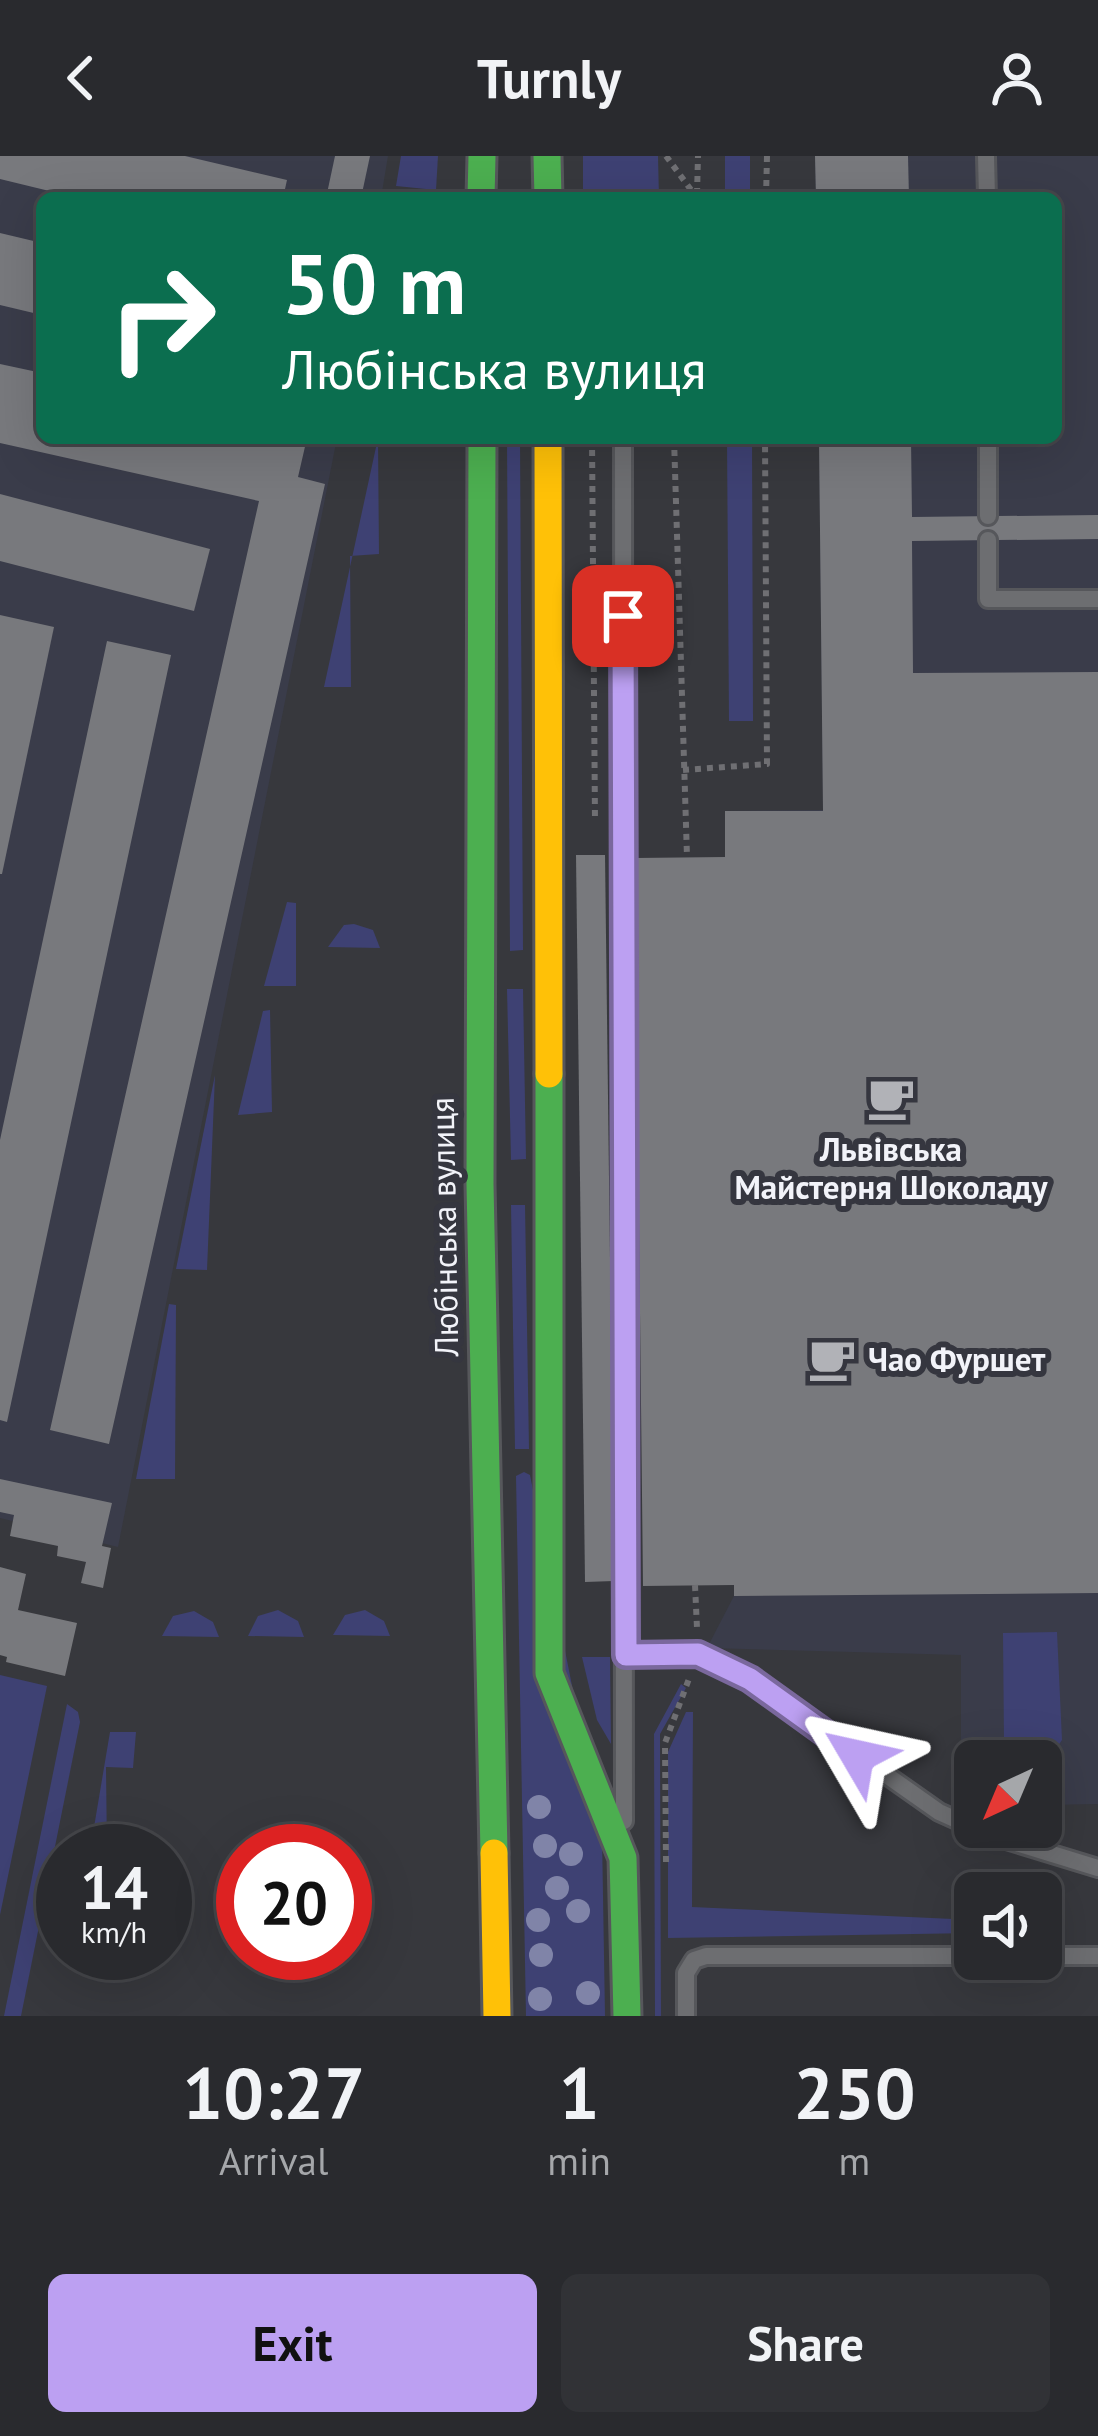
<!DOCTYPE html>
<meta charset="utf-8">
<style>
:root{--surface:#292a2e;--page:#313236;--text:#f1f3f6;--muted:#a5a7aa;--line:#45464a;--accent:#bca0f2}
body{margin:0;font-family:"PT Sans",sans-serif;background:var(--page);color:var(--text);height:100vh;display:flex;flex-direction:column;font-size:45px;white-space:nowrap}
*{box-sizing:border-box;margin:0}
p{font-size:39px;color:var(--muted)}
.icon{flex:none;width:66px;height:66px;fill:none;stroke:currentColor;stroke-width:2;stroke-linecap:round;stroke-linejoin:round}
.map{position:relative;height:1860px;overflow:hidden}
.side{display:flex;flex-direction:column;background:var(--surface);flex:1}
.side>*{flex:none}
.hud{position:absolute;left:36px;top:36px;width:1026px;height:252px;border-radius:18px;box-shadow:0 12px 48px #0002,0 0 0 3px var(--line);background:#0b6e4f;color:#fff;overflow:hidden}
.needle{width:78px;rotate:224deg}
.buttons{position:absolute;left:954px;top:1584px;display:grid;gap:24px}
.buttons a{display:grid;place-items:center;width:108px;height:108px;border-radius:18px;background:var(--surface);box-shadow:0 12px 48px #0002,0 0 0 3px var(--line);font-size:60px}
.speed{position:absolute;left:36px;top:1668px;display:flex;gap:24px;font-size:60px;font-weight:700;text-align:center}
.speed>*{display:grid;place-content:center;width:156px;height:156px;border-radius:50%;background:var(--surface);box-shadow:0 12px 48px #0002,0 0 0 3px var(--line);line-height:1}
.speed small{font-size:30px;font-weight:400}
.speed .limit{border:18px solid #d22;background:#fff;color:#111}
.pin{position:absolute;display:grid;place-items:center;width:102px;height:102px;color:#fff;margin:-51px;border-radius:24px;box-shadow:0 6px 18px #0006}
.me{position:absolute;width:132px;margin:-66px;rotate:306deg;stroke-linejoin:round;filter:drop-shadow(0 0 9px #0008)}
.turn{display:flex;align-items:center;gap:42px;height:252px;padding:0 48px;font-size:54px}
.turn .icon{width:156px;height:156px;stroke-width:2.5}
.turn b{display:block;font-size:84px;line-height:102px}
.eta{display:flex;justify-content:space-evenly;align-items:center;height:204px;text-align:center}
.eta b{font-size:72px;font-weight:700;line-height:84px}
.action{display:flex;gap:24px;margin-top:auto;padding:24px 48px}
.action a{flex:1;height:138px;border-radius:18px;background:var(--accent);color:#111;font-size:48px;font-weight:700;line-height:138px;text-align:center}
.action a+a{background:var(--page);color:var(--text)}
header{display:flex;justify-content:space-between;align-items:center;height:156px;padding:0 48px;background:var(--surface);font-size:54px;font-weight:700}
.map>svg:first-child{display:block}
.built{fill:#3a3c4a}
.green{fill:#3e4173}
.building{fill:#78797d}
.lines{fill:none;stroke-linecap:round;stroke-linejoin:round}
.lane-casing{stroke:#56575b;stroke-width:22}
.fast-casing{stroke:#56575b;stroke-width:33}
.slow-casing{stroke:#56575b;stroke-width:33}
.path{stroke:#6f6f73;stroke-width:6;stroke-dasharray:6 6;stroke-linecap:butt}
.lane{stroke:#6d6e71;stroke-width:16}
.fast{stroke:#4caf50;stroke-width:27}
.slow{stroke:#ffc107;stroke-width:27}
.tree{fill:#8084a8}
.route-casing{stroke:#7a689d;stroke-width:30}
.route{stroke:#bca0f2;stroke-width:21}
.labels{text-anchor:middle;stroke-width:12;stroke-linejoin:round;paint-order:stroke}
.poi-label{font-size:33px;font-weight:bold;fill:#f2f3f9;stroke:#35363f}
.street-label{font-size:33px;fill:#f2f3f9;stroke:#35363f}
</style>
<header><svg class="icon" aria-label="back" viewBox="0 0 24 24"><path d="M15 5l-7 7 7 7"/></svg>Turnly<svg class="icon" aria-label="person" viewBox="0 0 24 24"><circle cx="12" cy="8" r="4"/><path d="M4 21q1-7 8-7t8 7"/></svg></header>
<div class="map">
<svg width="1098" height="1860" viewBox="0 0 1098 1860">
<rect width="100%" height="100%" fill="#37383d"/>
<g class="built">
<polygon points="0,0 388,0 381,42 42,42 42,282 337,282 118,1391 0,1362"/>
<polygon points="815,0 1098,0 1098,1648 1041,1649 1041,1605 975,1605 975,1624 961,1595 961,1499 707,1492 734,1440 725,655 823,654 819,282 1056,282 1056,42 816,42"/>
</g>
<g class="green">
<polygon points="401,0 438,0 436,34 396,30"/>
<polygon points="583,0 658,0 659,42 583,42"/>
<rect x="725" y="0" width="25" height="42"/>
<polygon points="378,282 379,398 350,400 351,531 324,531"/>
<polygon points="507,282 520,282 523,794 510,795"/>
<polygon points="727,282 752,282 753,565 729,565"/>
<polygon points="287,746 296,747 296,830 264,830"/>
<polygon points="354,768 373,774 380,792 328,791 344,769"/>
<polygon points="507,833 523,833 526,1003 511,1004"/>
<polygon points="270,854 272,956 238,959 263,855"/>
<polygon points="215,919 207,1114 176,1113"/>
<polygon points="511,1049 525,1049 529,1293 515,1293"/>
<polygon points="169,1148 176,1149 175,1323 136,1323"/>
<polygon points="524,1316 530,1319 602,1680 605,1860 526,1860 516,1320"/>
<polygon points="278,1454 298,1465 304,1481 248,1480 258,1460"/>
<polygon points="365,1454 384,1465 390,1480 333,1479 345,1459"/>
<polygon points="194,1455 213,1466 219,1481 162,1480 173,1460"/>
<polygon points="1057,1476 1062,1584 1045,1609 1016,1605 1004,1586 1003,1477"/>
<polygon points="582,1501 610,1501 611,1588 597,1564"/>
<polygon points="0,1519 47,1530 0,1759"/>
<polygon points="681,1528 686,1532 660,1578 661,1860 655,1860 654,1578"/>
<polygon points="67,1548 78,1556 80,1566 21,1860 4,1860"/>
<polygon points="686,1556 693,1556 692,1751 975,1764 975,1777 668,1782 668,1596"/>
<polygon points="110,1576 136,1576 133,1612 106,1611 107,1695 90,1695"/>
</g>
<g class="building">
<polygon points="0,0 185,0 287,24 283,42 78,42 0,23"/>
<polygon points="335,0 370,0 361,42 326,42"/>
<polygon points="815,0 908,0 909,42 816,42"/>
<polygon points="0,77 42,87 42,159 0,149"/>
<polygon points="0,208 42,217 42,282 307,282 298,321 325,328 109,1288 50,1274 259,345 0,287"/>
<polygon points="819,282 911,282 912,361 1098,359 1098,383 912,385 913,517 1098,516 1098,1437 734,1440 734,1429 643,1430 635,702 725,701 725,655 823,655"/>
<polygon points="0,338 210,393 194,455 0,405"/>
<polygon points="0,459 54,471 2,718 0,718"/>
<polygon points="107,485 171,499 7,1266 0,1264 0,984"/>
<polygon points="576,699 605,699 614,1425 585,1426"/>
<polygon points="0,1323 112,1347 102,1390 111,1392 103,1432 81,1427 86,1406 57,1400 58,1390 10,1380 14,1359 0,1356"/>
<polygon points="0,1411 26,1418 18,1454 77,1467 65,1520 6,1506 7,1501 0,1499"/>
</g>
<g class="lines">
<defs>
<g id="lane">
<polyline points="986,0 987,42"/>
<polyline points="623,282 624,1665"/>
<polyline points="988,282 988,360"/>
<polyline points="988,384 988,443 1098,443"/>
<polyline points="626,1499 698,1498 750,1523 939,1656 990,1679 1098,1712"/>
<polyline points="1041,1800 1098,1800"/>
<polyline points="686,1860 686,1817 694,1804 706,1800 975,1800"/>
</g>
<g id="fast">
<polyline points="547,0 548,42"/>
<polyline points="481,42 482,0"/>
<polyline points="482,282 480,1028 494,1697"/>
<polyline points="549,918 549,1517 623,1702 627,1860"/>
</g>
<g id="slow">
<polyline points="548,282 549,918"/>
<polyline points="494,1697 497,1860"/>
</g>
</defs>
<use href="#lane" class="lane-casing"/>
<use href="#fast" class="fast-casing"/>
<use href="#slow" class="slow-casing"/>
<g class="path">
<polyline points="666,0 697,42"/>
<polyline points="697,38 698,0"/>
<polyline points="766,42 767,0"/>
<polyline points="592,282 595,665"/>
<polyline points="674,282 687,701"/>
<polyline points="683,614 767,608 765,282"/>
<polyline points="695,1429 697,1472"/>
<polyline points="666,1706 665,1587 690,1520"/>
</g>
<use href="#lane" class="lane"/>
<use href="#fast" class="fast"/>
<use href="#slow" class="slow"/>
</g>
<g class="tree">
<circle cx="539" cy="1651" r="12"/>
<circle cx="545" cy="1690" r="12"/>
<circle cx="571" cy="1698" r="12"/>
<circle cx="557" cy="1732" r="12"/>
<circle cx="578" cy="1755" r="12"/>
<circle cx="538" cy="1764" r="12"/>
<circle cx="541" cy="1799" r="12"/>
<circle cx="588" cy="1837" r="12"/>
<circle cx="540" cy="1843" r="12"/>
</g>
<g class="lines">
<defs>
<polyline id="route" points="623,460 626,1499 698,1498 750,1523 857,1600"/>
</defs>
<use href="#route" class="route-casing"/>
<use href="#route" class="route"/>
</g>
<defs>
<symbol id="cafe-bare" viewBox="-9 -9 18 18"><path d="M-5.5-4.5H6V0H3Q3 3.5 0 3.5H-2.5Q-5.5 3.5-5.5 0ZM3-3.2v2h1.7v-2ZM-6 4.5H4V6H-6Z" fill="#b1b2b7" stroke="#35363f" stroke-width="2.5" paint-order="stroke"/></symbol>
</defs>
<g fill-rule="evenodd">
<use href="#cafe-bare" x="858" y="909" width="66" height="66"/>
<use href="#cafe-bare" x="799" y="1170" width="66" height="66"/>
</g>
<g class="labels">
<g class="poi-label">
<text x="891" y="1005">Львівська<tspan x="891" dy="38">Майстерня Шоколаду</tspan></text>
<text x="868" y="1215" text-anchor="start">Чао Фуршет</text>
</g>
<g class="street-label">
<text transform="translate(444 1071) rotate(-91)" y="12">Любінська вулиця</text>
</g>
</g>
</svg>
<div class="buttons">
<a><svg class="needle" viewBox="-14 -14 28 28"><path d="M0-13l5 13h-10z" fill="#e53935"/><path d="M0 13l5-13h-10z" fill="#a5a7aa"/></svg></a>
<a><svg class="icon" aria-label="sound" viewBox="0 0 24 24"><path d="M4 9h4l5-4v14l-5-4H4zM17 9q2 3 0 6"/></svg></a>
</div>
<div class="speed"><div>14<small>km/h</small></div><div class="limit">20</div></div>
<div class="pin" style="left:623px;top:460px;background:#d93025"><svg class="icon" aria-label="arrive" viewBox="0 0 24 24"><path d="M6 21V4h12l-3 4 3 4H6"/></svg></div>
<svg class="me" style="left:857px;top:1600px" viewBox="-20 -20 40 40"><path d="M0-17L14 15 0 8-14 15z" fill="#bca0f2" stroke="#fff" stroke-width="4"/></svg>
<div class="hud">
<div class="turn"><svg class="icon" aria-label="right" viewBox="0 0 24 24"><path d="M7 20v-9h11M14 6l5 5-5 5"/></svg><div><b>50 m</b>Любінська вулиця</div></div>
</div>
</div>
<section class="side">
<div class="eta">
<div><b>10:27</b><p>Arrival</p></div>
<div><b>1</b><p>min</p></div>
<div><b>250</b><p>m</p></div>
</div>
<div class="action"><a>Exit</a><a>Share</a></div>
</section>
